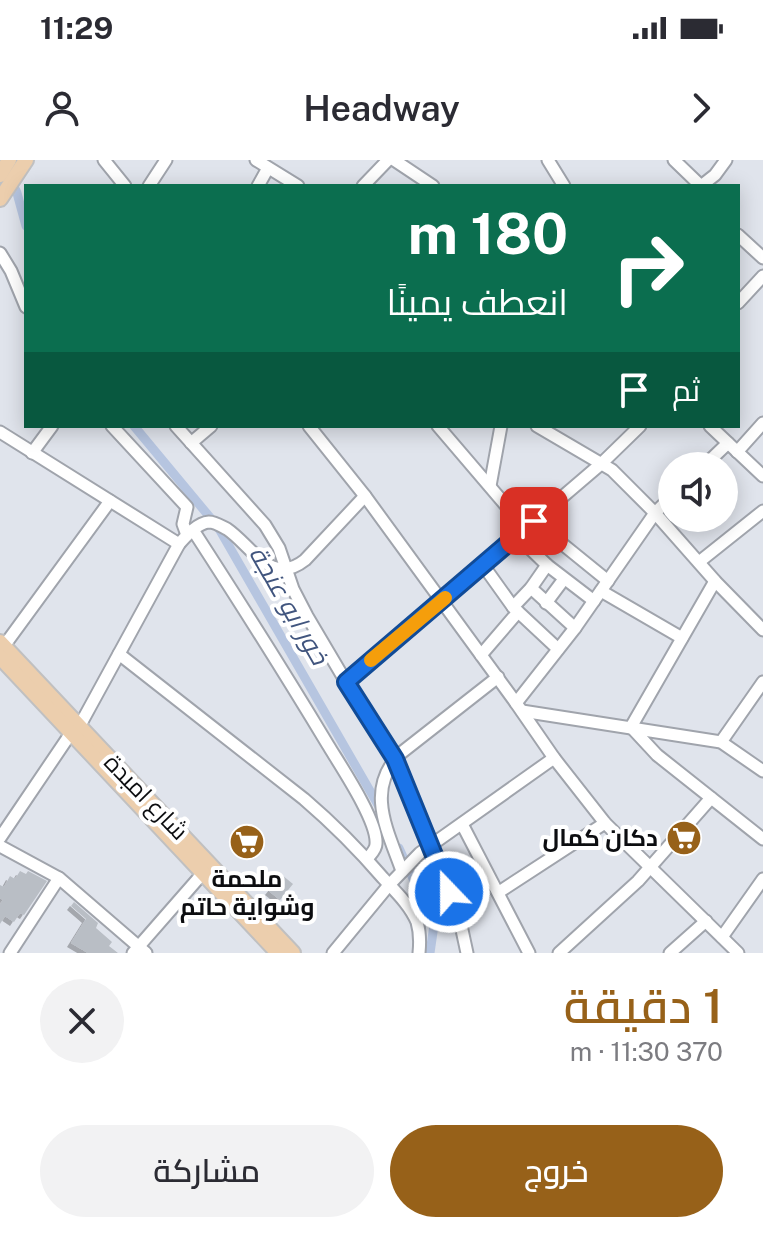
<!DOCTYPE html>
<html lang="ar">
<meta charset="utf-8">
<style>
:root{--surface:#fff;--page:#f2f2f3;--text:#2b2b33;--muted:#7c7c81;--accent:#976119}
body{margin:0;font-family:"Public Sans",Cairo,sans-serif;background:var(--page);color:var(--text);direction:rtl;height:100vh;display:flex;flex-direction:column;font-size:30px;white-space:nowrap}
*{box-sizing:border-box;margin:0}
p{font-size:26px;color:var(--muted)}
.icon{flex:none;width:44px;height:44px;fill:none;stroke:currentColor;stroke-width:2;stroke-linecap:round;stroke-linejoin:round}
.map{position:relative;height:793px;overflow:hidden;direction:ltr}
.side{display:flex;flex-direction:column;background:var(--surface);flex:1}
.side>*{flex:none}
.banner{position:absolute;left:24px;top:24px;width:716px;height:244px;border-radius:0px;box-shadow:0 4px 20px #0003;direction:rtl;background:#0b6e4f;color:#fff;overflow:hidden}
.buttons{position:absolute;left:658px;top:292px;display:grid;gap:16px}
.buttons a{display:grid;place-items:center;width:80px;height:80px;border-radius:50%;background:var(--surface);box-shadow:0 4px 20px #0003;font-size:40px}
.pin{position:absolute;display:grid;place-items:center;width:68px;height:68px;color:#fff;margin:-34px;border-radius:16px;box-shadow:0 4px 12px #0006}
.me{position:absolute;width:88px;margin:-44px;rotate:338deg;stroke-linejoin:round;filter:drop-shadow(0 0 6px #0008)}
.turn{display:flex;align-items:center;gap:28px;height:168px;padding:0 40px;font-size:36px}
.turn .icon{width:104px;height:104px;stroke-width:2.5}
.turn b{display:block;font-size:56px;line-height:68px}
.then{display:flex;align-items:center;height:76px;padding:0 40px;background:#0003;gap:16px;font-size:30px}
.round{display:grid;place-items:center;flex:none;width:84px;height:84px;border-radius:42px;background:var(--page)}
.overview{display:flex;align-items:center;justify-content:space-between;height:136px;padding:0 40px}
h1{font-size:48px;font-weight:600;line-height:60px;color:var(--accent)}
.action{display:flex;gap:16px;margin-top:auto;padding:16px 40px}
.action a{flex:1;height:92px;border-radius:48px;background:var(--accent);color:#fff;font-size:32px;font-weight:600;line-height:92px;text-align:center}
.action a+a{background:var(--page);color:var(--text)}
.status{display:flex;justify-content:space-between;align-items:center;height:56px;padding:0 40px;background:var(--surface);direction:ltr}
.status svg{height:22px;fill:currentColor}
header{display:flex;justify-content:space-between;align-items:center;height:104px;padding:0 40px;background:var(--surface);font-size:36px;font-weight:600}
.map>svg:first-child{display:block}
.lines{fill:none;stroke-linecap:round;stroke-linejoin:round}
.canal{stroke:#b6c5e0;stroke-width:9}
.building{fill:#b9bec5;filter:url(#shadow)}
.minor-casing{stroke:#a0a4ac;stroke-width:15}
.major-casing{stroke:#c0c0c1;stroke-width:18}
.minor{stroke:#fff;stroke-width:11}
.major{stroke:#eccead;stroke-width:14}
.route-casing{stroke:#114b97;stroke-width:20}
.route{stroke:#1a73e8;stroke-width:14}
.slow{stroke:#f59e0b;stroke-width:14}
.labels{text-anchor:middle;stroke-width:8;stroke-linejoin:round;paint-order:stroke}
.street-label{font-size:24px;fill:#0c0d10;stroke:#fff}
.poi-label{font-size:24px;font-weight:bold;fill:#0c0d10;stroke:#fff;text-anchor:end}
.water-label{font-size:26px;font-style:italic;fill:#41557e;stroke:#fff}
</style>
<div class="status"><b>11:29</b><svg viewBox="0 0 49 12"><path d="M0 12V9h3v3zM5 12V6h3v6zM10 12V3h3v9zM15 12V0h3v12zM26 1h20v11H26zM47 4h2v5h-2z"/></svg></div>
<header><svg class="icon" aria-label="forward" viewBox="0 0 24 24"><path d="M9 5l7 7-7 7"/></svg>Headway<svg class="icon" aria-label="person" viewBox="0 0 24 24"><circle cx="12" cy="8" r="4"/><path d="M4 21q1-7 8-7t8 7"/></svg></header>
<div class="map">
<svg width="763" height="793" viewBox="0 0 763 793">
<defs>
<filter id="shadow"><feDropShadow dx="-4" dy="4" stdDeviation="0" flood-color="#0004"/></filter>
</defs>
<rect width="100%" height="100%" fill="#e0e4ec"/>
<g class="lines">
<g class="canal">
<polyline points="11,20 17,33 26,66"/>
<polyline points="134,266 218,367 381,650"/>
<polyline points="399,688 434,765 430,793"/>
</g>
</g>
<g class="building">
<polygon points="20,711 26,714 28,711 47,721 24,755 20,753 14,762 5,756 0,764 0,744 3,740 0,738 0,725 4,727 10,716 15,719"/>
<polygon points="282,715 293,724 280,740 269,731"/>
<polygon points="74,742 98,763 96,768 112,782 109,786 118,793 88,793 71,783 86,759 71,746"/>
</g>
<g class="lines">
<defs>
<g id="minor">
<polyline points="104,0 125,26"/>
<polyline points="256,0 298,26"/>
<polyline points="394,0 433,26"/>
<polyline points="548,0 564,26"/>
<polyline points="674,0 701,26"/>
<polyline points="149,26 166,0"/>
<polyline points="258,26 268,8"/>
<polyline points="363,26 388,0"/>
<polyline points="701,26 715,15 726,0"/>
<polyline points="738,75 763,98"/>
<polyline points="0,93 11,111 26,147"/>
<polyline points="738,143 763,116"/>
<polyline points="112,266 187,347 183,364 187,375"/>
<polyline points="176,266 265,365 279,388 293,429 307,456 346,522 395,599 459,756 467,793"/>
<polyline points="309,266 365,336 516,543 554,598 605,663 738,793"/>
<polyline points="438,266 526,369"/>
<polyline points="537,266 612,310 655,353 715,421 763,470"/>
<polyline points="710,266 763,316"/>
<polyline points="0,272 179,384"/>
<polyline points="191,283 211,266"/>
<polyline points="737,292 763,263"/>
<polyline points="32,293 52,266"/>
<polyline points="704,306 728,283"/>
<polyline points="490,326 501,266"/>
<polyline points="534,361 608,421"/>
<path d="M193,370C239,441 284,512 328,585C340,605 378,661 376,684C376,690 370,695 367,699"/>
<polyline points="517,376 547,405 594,441"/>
<polyline points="699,402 763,351"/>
<polyline points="483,405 513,447 558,489"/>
<polyline points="715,421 631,567 657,595 763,679"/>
<polyline points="531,428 575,468"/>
<polyline points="601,431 682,478"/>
<polyline points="546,443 564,419"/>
<polyline points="513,447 531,428 547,405"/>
<polyline points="4,486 110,341"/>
<path d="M119,494L304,639C332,663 359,690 383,718C395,731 410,745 417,762C420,772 420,783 419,793"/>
<polyline points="481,495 518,452"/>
<polyline points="346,522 602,303 640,266"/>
<polyline points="516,543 575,468 655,353 672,336"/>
<polyline points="522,551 721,582 763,611"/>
<path d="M79,567L179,384C186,376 197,363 209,362C215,362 221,366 227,369C252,386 271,427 305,400L365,336"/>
<polyline points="721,582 763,522"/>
<polyline points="462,664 529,793"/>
<polyline points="0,678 71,573"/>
<polyline points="0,686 59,718 146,793"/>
<path d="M402,711C388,671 364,629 401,593L498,517"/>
<polyline points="499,732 605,663"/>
<polyline points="722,777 763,719"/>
<polyline points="10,793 59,718"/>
<polyline points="133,793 203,713"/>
<polyline points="333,793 389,725 420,693 554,598"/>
<polyline points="559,793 638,721 711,638"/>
<polyline points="670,793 706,761"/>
</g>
<g id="major">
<polyline points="0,15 9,0"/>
<polyline points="0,39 26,0"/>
<polyline points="0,482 293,793"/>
<polyline points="0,497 278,793"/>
</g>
</defs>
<use href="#minor" class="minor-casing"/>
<use href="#major" class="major-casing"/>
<use href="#minor" class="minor"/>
<use href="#major" class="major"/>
</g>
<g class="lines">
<defs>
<polyline id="route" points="449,732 395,599 346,522 534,361"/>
</defs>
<use href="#route" class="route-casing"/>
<use href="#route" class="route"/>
<polyline class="slow" points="371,500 445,438"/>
</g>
<defs>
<symbol id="supermarket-disc" viewBox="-11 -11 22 22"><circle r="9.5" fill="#976119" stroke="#fff"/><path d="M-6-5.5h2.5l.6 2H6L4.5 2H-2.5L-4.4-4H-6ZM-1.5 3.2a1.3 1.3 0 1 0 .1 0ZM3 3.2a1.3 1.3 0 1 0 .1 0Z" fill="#fff"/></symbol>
</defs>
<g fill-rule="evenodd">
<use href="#supermarket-disc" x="664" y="658" width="40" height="40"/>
<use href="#supermarket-disc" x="227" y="662" width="40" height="40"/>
</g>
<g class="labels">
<g class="street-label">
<text transform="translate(146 637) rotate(46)" y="8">شارع امبدة</text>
</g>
<g class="poi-label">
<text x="658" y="686">دكان كمال</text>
<text x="247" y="727" text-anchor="middle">ملحمة<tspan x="247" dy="28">وشواية حاتم</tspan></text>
</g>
<g class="water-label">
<text transform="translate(289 445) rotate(60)" y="9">خور ابو عنجة</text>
</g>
</g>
</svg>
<div class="buttons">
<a><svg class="icon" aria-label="sound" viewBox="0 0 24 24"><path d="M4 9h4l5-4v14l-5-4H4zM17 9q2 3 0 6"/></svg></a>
</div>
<div class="pin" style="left:534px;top:361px;background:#d93025"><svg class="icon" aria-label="arrive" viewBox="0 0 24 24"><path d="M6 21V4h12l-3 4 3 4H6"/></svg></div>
<svg class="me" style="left:449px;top:732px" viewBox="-20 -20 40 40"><circle r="17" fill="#1a73e8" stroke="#fff" stroke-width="3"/><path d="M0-11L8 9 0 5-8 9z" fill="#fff"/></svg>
<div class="banner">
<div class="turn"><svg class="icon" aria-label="right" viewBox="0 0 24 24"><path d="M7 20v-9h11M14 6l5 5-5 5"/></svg><div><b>180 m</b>انعطف يمينًا</div></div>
<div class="then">ثم<svg class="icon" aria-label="arrive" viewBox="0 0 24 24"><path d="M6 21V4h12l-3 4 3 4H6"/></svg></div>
</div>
</div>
<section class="side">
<div class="overview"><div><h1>1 دقيقة</h1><p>370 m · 11:30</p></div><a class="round"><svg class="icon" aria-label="close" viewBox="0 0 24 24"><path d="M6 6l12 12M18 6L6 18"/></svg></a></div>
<div class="action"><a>خروج</a><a>مشاركة</a></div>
</section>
